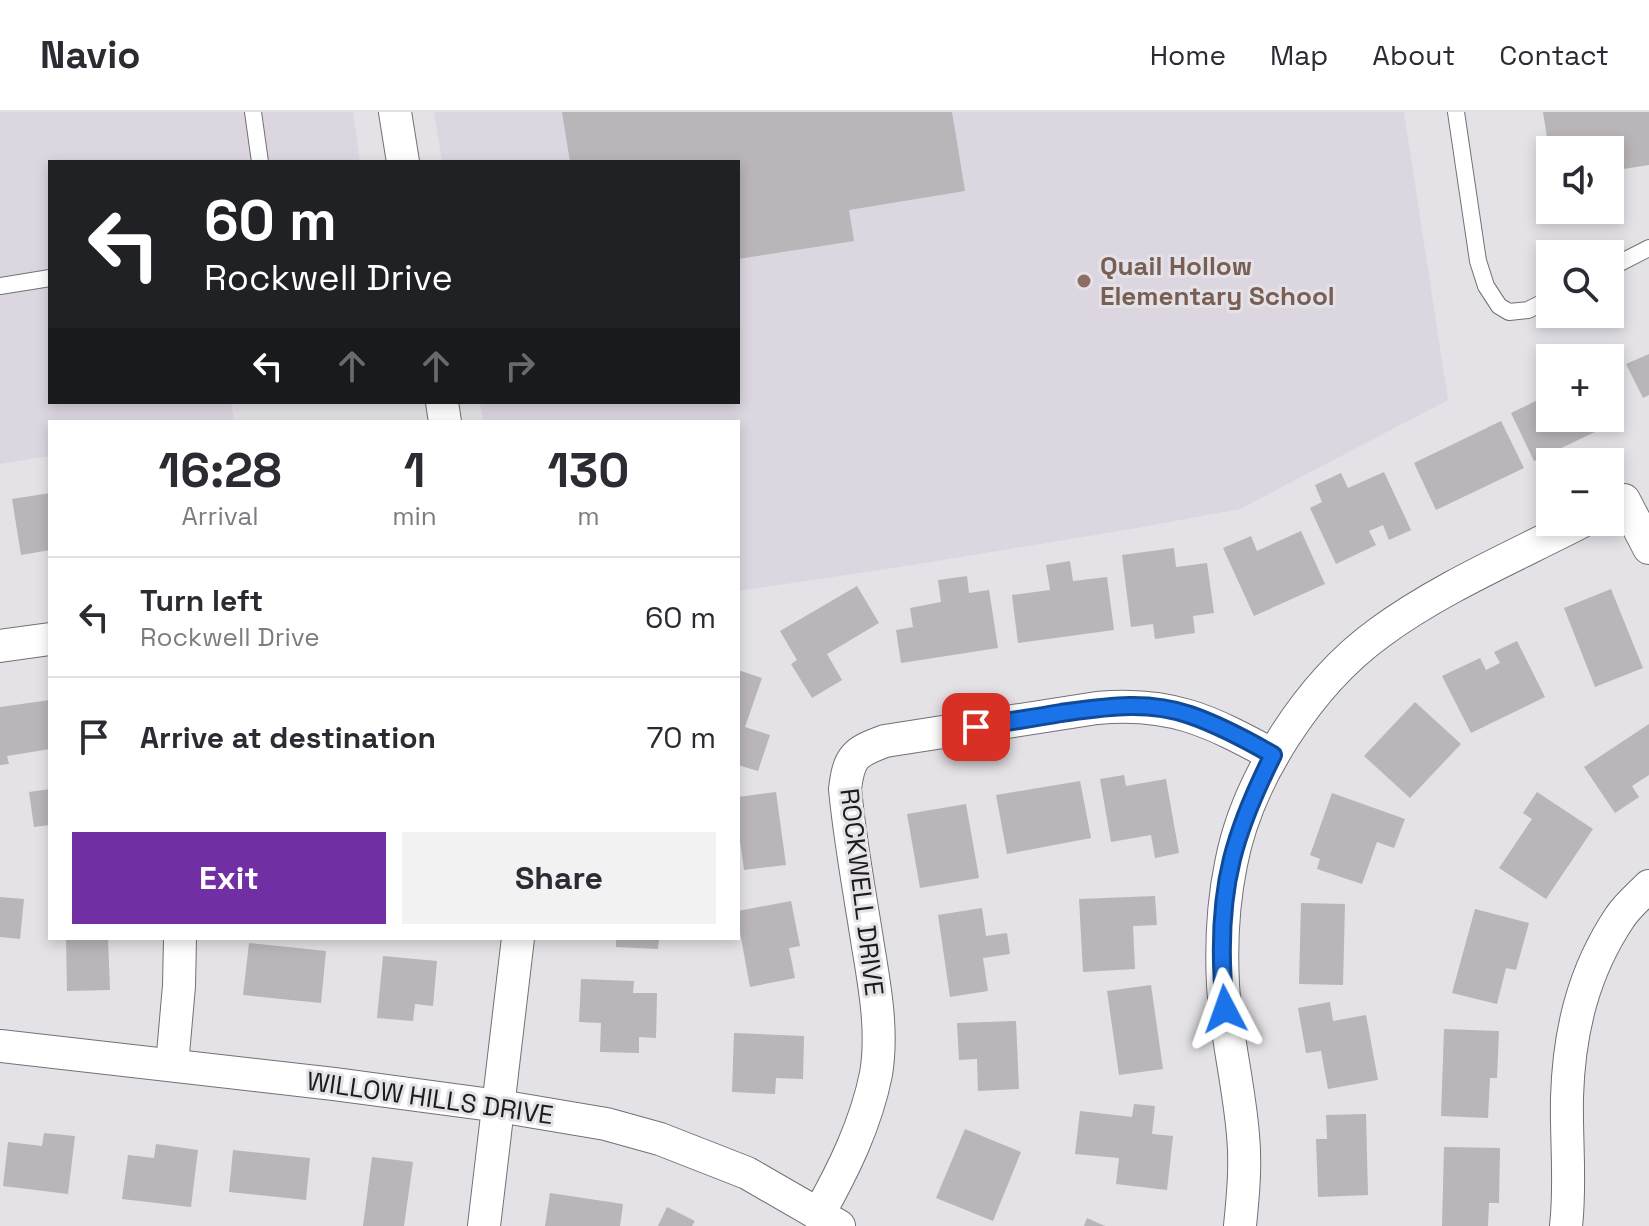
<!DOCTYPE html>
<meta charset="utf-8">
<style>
:root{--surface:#fff;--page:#f2f2f3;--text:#2b2b33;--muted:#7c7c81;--line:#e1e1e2;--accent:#722fa4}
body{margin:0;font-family:"Space Grotesk",sans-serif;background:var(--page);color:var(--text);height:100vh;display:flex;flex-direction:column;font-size:30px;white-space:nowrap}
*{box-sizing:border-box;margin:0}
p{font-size:26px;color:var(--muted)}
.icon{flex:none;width:44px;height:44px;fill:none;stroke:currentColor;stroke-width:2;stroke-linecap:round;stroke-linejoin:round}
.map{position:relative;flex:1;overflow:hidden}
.sheet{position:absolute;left:48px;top:308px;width:692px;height:520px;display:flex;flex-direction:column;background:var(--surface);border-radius:0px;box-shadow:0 4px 12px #0003}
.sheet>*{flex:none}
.banner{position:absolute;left:48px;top:48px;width:692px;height:244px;border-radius:0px;box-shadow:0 4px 12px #0003;background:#202124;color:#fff;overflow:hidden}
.buttons{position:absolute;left:1536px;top:24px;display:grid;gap:16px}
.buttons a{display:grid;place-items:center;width:88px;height:88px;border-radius:0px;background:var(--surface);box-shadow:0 4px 12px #0003;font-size:40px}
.pin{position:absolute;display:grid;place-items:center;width:68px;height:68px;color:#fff;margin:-34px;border-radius:16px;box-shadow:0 4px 12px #0006}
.me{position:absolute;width:88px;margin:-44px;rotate:356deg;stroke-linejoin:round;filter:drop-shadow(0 0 6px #0008)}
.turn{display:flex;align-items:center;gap:28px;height:168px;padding:0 24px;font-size:36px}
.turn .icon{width:104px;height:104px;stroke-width:2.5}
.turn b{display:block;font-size:56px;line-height:68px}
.lanes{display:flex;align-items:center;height:76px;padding:0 24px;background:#0003;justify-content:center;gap:40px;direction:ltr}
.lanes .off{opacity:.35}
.eta{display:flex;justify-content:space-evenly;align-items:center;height:136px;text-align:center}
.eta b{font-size:48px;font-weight:800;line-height:56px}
.primary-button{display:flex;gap:16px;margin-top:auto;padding:16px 24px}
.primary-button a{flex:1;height:92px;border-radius:0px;background:var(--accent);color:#fff;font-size:32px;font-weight:800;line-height:92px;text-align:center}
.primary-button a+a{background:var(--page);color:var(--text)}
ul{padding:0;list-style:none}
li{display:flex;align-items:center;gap:24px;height:120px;padding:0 24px;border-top:2px solid var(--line)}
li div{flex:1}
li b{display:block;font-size:30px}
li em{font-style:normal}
header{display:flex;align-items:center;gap:48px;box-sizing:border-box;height:112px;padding:0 40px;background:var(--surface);border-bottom:2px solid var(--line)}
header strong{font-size:38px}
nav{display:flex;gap:44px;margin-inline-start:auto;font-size:28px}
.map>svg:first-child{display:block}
.built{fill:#dcd6e1}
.building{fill:#b9b5b9}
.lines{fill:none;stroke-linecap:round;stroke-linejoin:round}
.lane-casing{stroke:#737074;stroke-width:18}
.street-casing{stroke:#737074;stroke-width:34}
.lane{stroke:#fff;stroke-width:16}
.street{stroke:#fff;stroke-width:32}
.route-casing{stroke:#114b97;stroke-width:20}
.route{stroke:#1a73e8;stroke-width:14}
.education-dot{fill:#8d6e63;stroke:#e4e2e6;stroke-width:3}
.labels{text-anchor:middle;stroke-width:6;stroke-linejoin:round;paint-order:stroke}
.education-label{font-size:26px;font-weight:bold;fill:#785e54;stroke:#e4e2e6;text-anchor:start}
.street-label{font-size:26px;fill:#1b1a1c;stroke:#e4e2e6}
</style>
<header>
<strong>Navio</strong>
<nav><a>Home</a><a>Map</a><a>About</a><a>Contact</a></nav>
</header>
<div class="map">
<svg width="1649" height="1114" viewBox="0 0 1649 1114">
<rect width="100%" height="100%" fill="#e4e2e6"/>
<g class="built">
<polygon points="0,0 353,0 360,50 50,50 50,290 231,290 234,310 50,310 50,344 0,352"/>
<polygon points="434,0 1404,0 1448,288 1240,397 1137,416 900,455 738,479 738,310 483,310 480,290 738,290 738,50 442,50"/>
</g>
<g class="building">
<polygon points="562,0 952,0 965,79 849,98 854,129 738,147 738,50 570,50"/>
<polygon points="1543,0 1649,0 1649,53 1610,59 1610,38 1549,38"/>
<polygon points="1649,242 1649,283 1643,286 1626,252"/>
<polygon points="1550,282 1550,306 1610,306 1610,283 1622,307 1534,349 1511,301"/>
<polygon points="1501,309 1524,356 1436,398 1414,351"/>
<polygon points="1384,360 1411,418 1389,428 1383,413 1369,419 1376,433 1336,452 1310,396 1322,390 1315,373 1341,361 1348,376"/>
<polygon points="50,381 50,438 21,443 12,387"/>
<polygon points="1301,419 1325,472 1254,504 1223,436 1251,424 1257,439"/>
<polygon points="1174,436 1176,455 1207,451 1214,501 1193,504 1195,521 1155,527 1153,512 1131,515 1122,443"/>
<polygon points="1070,449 1073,469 1107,465 1114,518 1018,531 1012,483 1050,478 1046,453"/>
<polygon points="967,464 969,481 989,478 998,536 901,551 896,518 913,515 910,496 941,490 938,468"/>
<polygon points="857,474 879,511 827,542 842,568 812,586 791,552 797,548 780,519"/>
<polygon points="1611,477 1643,556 1595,575 1564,496"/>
<polygon points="1517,529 1545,585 1471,621 1442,564 1480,546 1486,558 1500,551 1494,540"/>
<polygon points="738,558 762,566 745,615 770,623 758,659 738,653"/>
<polygon points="50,588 50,637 7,644 9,652 0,653 0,595"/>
<polygon points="1415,590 1461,632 1410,686 1364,644"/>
<polygon points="1649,612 1649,663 1632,674 1639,685 1615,701 1584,655"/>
<polygon points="1124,663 1126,674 1166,667 1179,741 1155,746 1151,723 1111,730 1100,667"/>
<polygon points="1080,669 1091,726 1007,742 996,683"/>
<polygon points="50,677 50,713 34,715 29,680"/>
<polygon points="776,680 786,753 744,758 738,715 738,685"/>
<polygon points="1537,680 1593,717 1546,787 1499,756 1532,707 1523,701"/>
<polygon points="1332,681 1405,707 1394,736 1377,730 1362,772 1317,757 1320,747 1310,743"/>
<polygon points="966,692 979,766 920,776 907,702"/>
<polygon points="1155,784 1157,813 1133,814 1135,857 1083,860 1079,787"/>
<polygon points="0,785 24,787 20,827 0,825"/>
<polygon points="791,789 800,834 789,836 795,866 750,875 738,810 738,799"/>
<polygon points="1301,791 1345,792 1343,873 1299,872"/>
<polygon points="982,796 986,824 1007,821 1010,842 983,846 988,879 950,885 938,803"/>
<polygon points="1475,797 1529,811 1516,858 1506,856 1497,892 1452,881"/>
<polygon points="66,826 108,826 110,878 67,879"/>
<polygon points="616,826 659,826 658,837 616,835"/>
<polygon points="249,831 326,839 321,891 243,883"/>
<polygon points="383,844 437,849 433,894 415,892 413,909 377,906"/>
<polygon points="581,867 634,869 633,881 657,881 656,926 639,925 639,941 600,940 601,911 579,910"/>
<polygon points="1151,873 1163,957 1119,963 1107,879"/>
<polygon points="1330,890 1333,909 1366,903 1378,968 1328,977 1321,939 1306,941 1298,896"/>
<polygon points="1016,909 1019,977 978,979 977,947 959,948 957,911"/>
<polygon points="1444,917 1499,919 1497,966 1490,966 1488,1006 1441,1004"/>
<polygon points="734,921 804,924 803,967 776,966 775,982 732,980"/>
<polygon points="1134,992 1155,994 1152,1022 1173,1024 1167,1078 1116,1072 1119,1046 1075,1042 1080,999 1132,1005"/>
<polygon points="1366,1002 1368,1083 1318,1085 1316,1027 1327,1027 1326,1003"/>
<polygon points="965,1017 1021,1040 993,1109 936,1086"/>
<polygon points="44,1021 75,1024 68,1082 3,1074 8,1030 42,1034"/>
<polygon points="156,1032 198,1038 191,1095 122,1087 128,1043 154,1046"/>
<polygon points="1444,1035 1500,1036 1499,1091 1489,1091 1488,1114 1442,1114"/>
<polygon points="233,1038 310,1046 306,1088 229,1080"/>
<polygon points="372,1045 413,1050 404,1114 363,1114"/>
<polygon points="550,1081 623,1092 620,1114 545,1114"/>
<polygon points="667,1095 695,1109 692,1114 658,1114"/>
<polygon points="1087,1106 1105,1114 1084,1114"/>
</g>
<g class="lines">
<defs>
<g id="lane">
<polyline points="253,0 260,50"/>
<polyline points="1456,0 1478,149 1486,174 1499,194 1509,200 1528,198 1550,187"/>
<polyline points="1610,156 1649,136"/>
<polyline points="0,174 50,166"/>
</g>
<g id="street">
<polyline points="395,0 403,50"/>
<polyline points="442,290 445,310"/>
<polyline points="1624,388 1649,436"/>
<polyline points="0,534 50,527"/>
<polyline points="0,934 334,972 499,994 606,1012 660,1027 747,1061 839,1114"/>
<polyline points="172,953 179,874 180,826"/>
<path d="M818,1103C843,1059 866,1012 876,962C883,920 875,876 868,834C860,782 850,730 845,677C849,644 855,640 885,629L1097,596C1171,589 1210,609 1273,643"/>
<polyline points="484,1114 518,826"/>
<path d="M1240,1114C1243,1084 1246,1053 1243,1023C1239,973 1226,923 1223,873C1221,833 1223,791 1231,752C1247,667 1310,571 1379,521C1438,477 1515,444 1581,410"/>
<path d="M1566,1114C1571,1071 1566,1028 1567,985C1569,920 1583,860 1620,805C1627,794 1639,784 1649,774"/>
</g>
</defs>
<use href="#lane" class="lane-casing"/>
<use href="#street" class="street-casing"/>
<use href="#lane" class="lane"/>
<use href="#street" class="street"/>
</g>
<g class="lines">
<defs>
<path id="route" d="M976,615C1004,610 1033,606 1061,601C1105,595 1147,588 1190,603C1219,613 1247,628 1273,643C1256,677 1241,711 1232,747C1220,795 1220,848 1225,897"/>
</defs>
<use href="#route" class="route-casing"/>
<use href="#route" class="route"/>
</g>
<circle class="education-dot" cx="1084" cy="169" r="8"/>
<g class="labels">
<g class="education-label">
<text x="1100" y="163">Quail Hollow<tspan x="1100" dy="30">Elementary School</tspan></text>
</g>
<g class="street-label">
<text transform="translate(862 780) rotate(83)" y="9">ROCKWELL DRIVE</text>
<text transform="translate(430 986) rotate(8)" y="9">WILLOW HILLS DRIVE</text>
</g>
</g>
</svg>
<div class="buttons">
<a><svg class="icon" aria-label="sound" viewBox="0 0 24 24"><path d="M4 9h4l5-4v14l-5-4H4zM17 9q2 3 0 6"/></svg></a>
<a><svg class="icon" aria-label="search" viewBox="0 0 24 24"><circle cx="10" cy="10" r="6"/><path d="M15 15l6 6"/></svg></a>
<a>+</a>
<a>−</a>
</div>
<div class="pin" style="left:976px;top:615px;background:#d93025"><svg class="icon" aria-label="arrive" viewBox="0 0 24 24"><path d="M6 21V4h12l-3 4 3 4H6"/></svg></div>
<svg class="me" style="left:1225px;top:897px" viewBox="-20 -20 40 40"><path d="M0-17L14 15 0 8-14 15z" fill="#1a73e8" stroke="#fff" stroke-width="4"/></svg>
<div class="banner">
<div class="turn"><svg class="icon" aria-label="left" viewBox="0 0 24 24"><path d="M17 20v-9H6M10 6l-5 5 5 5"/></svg><div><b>60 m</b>Rockwell Drive</div></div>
<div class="lanes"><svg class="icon" aria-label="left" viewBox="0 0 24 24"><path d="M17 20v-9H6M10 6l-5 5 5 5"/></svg><svg class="icon off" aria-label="ahead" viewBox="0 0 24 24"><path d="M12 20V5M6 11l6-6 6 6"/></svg><svg class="icon off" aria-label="ahead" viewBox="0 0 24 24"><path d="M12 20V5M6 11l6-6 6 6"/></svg><svg class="icon off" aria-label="right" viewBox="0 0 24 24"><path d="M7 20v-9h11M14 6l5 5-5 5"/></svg></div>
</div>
<section class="sheet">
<div class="eta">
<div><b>16:28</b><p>Arrival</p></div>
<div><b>1</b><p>min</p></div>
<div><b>130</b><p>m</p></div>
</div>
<ul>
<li><svg class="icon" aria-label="left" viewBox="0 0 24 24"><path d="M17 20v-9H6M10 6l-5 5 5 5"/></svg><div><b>Turn left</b><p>Rockwell Drive</p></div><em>60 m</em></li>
<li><svg class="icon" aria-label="arrive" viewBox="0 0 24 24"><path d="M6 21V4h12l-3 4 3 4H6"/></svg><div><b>Arrive at destination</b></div><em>70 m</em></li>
</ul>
<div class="primary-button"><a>Exit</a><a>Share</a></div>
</section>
</div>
